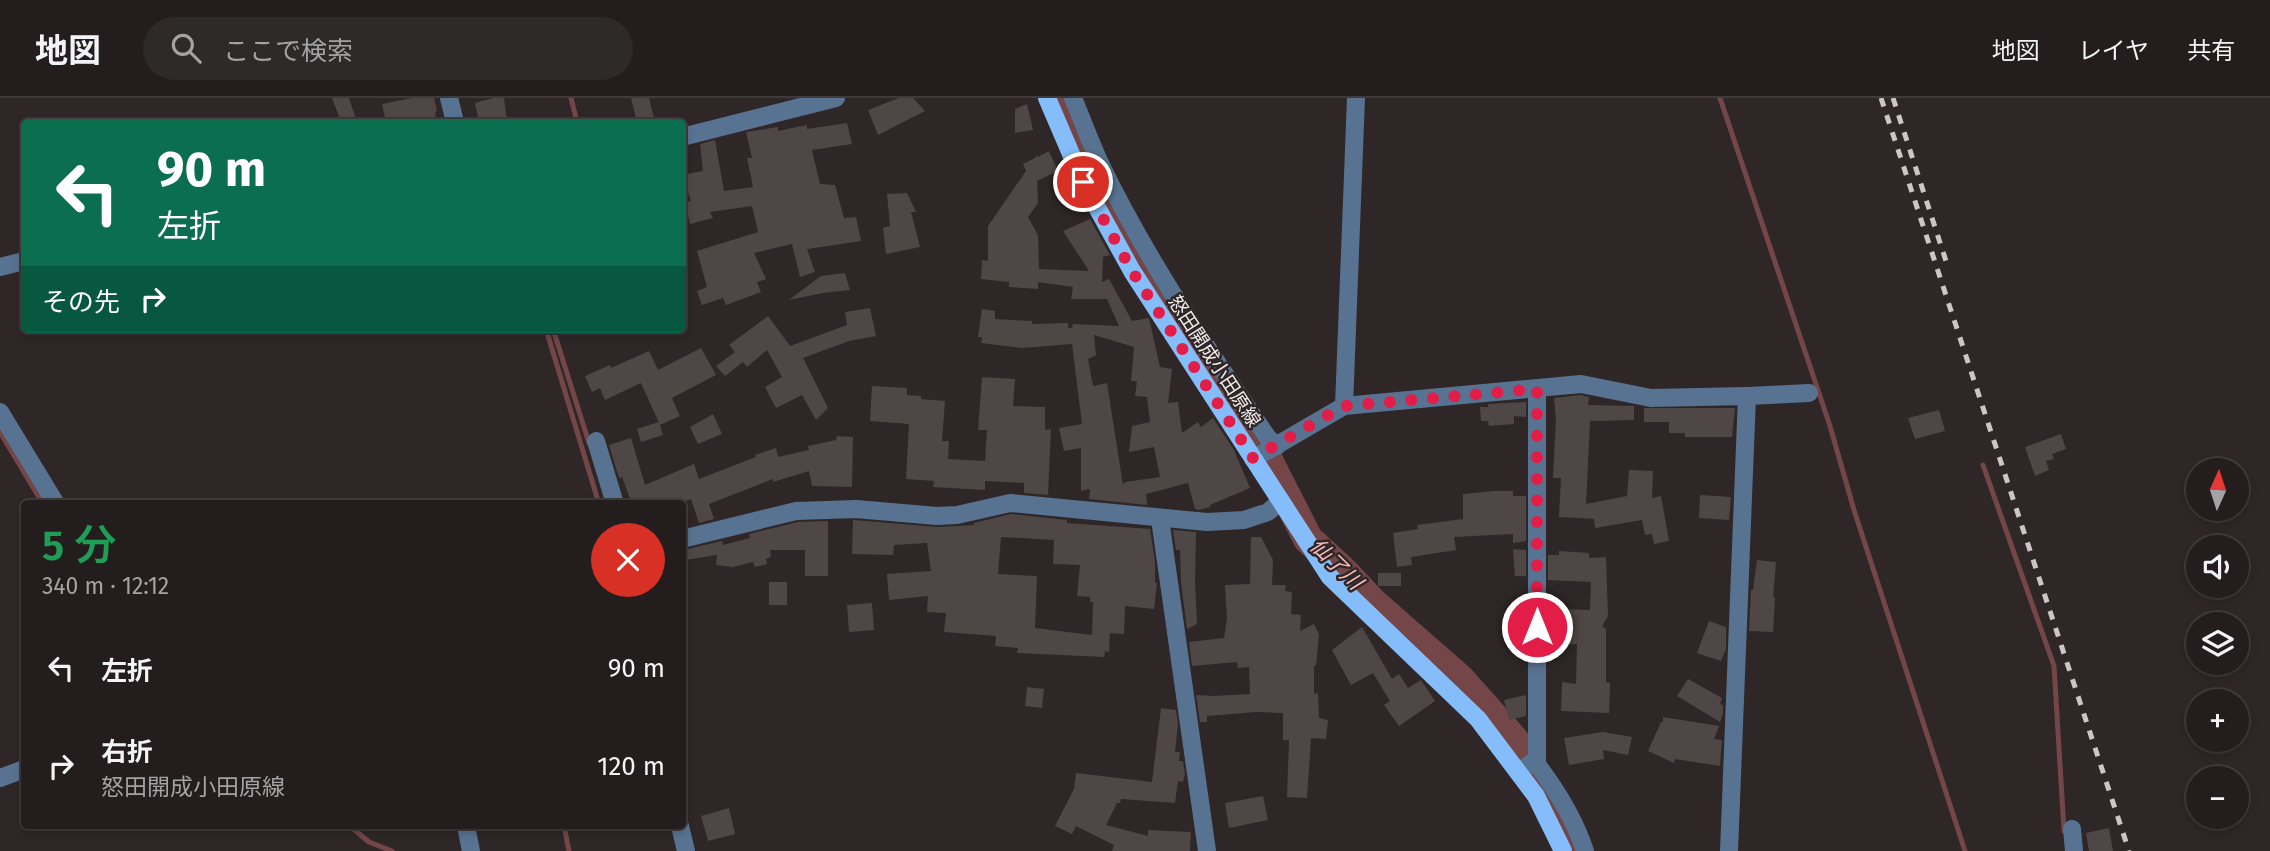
<!DOCTYPE html>
<html lang="ja">
<meta charset="utf-8">
<style>
:root{--surface:#231d1d;--page:#2f2a2a;--text:#f1f3f6;--muted:#a3a2a4;--line:#403b3b}
body{margin:0;font-family:"Fira Sans","Noto Sans JP",sans-serif;background:var(--page);color:var(--text);height:100vh;display:flex;flex-direction:column;font-size:26px;white-space:nowrap}
*{box-sizing:border-box;margin:0}
p{font-size:23px;color:var(--muted)}
.icon{flex:none;width:38px;height:38px;fill:none;stroke:currentColor;stroke-width:2;stroke-linecap:round;stroke-linejoin:round}
.map{position:relative;flex:1;overflow:hidden}
.details{position:absolute;left:21px;top:402px;width:665px;height:329px;display:flex;flex-direction:column;background:var(--surface);border-radius:7px;box-shadow:0 4px 10px #0003,0 0 0 2px var(--line)}
.details>*{flex:none}
.banner{position:absolute;left:21px;top:21px;width:665px;height:214px;border-radius:7px;box-shadow:0 4px 10px #0003,0 0 0 2px var(--line);background:#0b6e4f;color:#fff;overflow:hidden}
.needle{width:46px;rotate:3deg}
.controls{position:absolute;left:2186px;top:360px;display:grid;gap:14px}
.controls a{display:grid;place-items:center;width:63px;height:63px;border-radius:50%;background:var(--surface);box-shadow:0 4px 10px #0003,0 0 0 2px var(--line);font-size:35px}
.pin{position:absolute;display:grid;place-items:center;width:60px;height:60px;color:#fff;margin:-30px;border:4px solid #fff;border-radius:50%;box-shadow:0 2px 7px #0007}
.me{position:absolute;width:77px;margin:-38px;rotate:0deg;stroke-linejoin:round;filter:drop-shadow(0 0 5px #0008)}
.turn{display:flex;align-items:center;gap:24px;height:147px;padding:0 21px;font-size:32px}
.turn .icon{width:91px;height:91px;stroke-width:2.5}
.turn b{display:block;font-size:49px;line-height:60px}
.then{display:flex;align-items:center;height:66px;padding:0 21px;background:#0003;gap:14px;font-size:26px}
.round{display:grid;place-items:center;flex:none;width:74px;height:74px;border-radius:37px;background:var(--page)}
.summary{display:flex;align-items:center;justify-content:space-between;height:119px;padding:0 21px}
h1{font-size:42px;font-weight:600;line-height:52px;color:#1e9e55}
ul{padding:0;list-style:none}
li{display:flex;align-items:center;gap:21px;height:98px;padding:0 21px}
li div{flex:1}
li b{display:block;font-size:26px}
li em{font-style:normal}
header{display:flex;align-items:center;gap:42px;box-sizing:border-box;height:98px;padding:0 35px;background:var(--surface);border-bottom:2px solid var(--line)}
header strong{font-size:33px}
nav{display:flex;gap:38px;margin-inline-start:auto;font-size:24px}
.search{width:490px;height:63px;background:var(--page);display:flex;align-items:center;gap:18px;box-sizing:border-box;padding:0 24px;border-radius:38px;color:var(--muted);font-size:26px}
.map>svg:first-child{display:block}
.lines{fill:none;stroke-linecap:round;stroke-linejoin:round}
.stream{stroke:#744647;stroke-width:5}
.river{stroke:#744647;stroke-width:30}
.building{fill:#4f4646;fill-rule:evenodd}
.minor{stroke:#587391;stroke-width:18}
.major{stroke:#84bdfa;stroke-width:18}
.rail{stroke:#ccc6c6;stroke-width:5;stroke-dasharray:9 9;stroke-linecap:butt}
.route{stroke:#e11d48;stroke-width:12;stroke-dasharray:0 21.6}
.labels{text-anchor:middle;stroke-width:5;stroke-linejoin:round;paint-order:stroke}
.street-label{font-size:19px;fill:#f2ecec;stroke:#2f2727}
.water-label{font-size:21px;font-style:italic;fill:#fdbcbc;stroke:#2f2727}
</style>
<header>
<strong>地図</strong>
<div class="search"><svg class="icon" aria-label="search" viewBox="0 0 24 24"><circle cx="10" cy="10" r="6"/><path d="M15 15l6 6"/></svg>ここで検索</div>
<nav><a>地図</a><a>レイヤ</a><a>共有</a></nav>
</header>
<div class="map">
<svg width="2270" height="753" viewBox="0 0 2270 753">
<rect width="100%" height="100%" fill="#2f2727"/>
<g class="lines">
<g class="stream">
<polyline points="571,0 577,24"/>
<polyline points="1720,0 1830,328 1854,412 1965,753"/>
<polyline points="546,231 599,406"/>
<polyline points="553,231 589,345"/>
<polyline points="0,334 43,406"/>
<polyline points="1983,367 2054,568 2064,733"/>
<polyline points="350,728 369,744 392,753"/>
<polyline points="564,728 569,753"/>
</g>
<polyline class="river" points="1060,0 1095,84 1180,227 1253,333 1308,441 1342,472 1372,504 1460,581 1514,642 1565,726 1574,753"/>
</g>
<g class="building">
<polygon points="332,0 349,0 357,24 341,24"/>
<polygon points="412,0 434,0 437,13 435,14 437,24 386,24 382,6"/>
<polygon points="493,0 504,0 507,24 479,24 475,5"/>
<polygon points="631,0 649,0 655,24 637,24"/>
<polygon points="899,0 913,0 925,13 878,37 868,12"/>
<polygon points="1027,6 1033,32 1015,35 1015,11"/>
<polygon points="847,25 852,46 812,52 820,86 835,87 844,120 856,119 861,143 807,151 815,174 800,179 792,146 754,155 766,181 757,184 761,194 726,207 723,200 702,207 697,193 707,189 697,153 758,134 752,108 710,114 713,120 690,126 685,104 691,103 682,77 703,73 700,46 715,42 724,93 753,89 747,60 752,60 746,34 778,29 778,33 807,27 807,31"/>
<path d="M1049,53L1058,73L1037,83L1038,105L1028,119L1038,137L1039,171L1089,173L1063,133L1090,121L1110,157L1103,159L1102,184L1109,181L1132,223L1149,220L1160,269L1172,271L1168,305L1178,304L1182,335L1198,324L1201,329L1213,320L1234,352L1250,390L1210,407V409L1199,412L1195,411L1188,385L1146,396L1147,407L1089,401L1090,391L1081,393V350L1064,353L1059,330L1082,326L1072,246L1022,250L981,245L982,239H978L982,211L995,213V221L1032,223V226L1068,225V230H1072L1073,226L1119,228L1107,201H1071L1073,189L1038,184V191L1009,189V184L981,181L982,162L988,163V128L1026,73L1023,66L1035,60L1038,57V59ZM1094,237L1134,249L1131,283H1137L1135,298L1147,299L1150,324L1132,328L1129,354L1154,349L1160,379L1125,384L1123,387L1107,285L1093,288L1088,261L1096,257Z"/>
<polygon points="907,95 916,114 911,114 920,149 886,156 883,130 890,128 887,96"/>
<polygon points="845,175 850,192 823,195 789,202 821,178"/>
<polygon points="870,210 876,238 849,243 803,260 828,310 816,322 802,297 776,310 765,289 782,279 767,252 747,269 743,264 725,278 716,268 735,254 729,247 768,218 790,248 847,227 845,214"/>
<polygon points="701,250 716,277 672,300 680,318 660,327 641,285 605,302 600,290 592,294 585,278 610,267 611,270 649,253 658,272"/>
<polygon points="982,279 1015,281 1013,308 1045,309 1045,332 1051,331 1048,397 1024,395 1024,385 985,383 985,392 933,389 934,383 906,381 909,326 870,323 872,288 907,290 907,297 921,298 921,301 945,303 942,343 949,343 948,361 985,363 987,332 978,332"/>
<polygon points="1580,297 1589,299 1588,307 1634,308 1634,322 1590,323 1586,406 1627,398 1629,372 1653,373 1652,400 1661,398 1669,443 1654,446 1652,436 1645,437 1642,422 1595,430 1594,421 1559,419 1561,380 1553,380 1556,322 1554,300"/>
<polygon points="1526,304 1526,319 1514,318 1514,326 1489,328 1488,323 1481,323 1480,309 1488,309 1488,306"/>
<polygon points="1644,310 1735,310 1732,339 1685,339 1685,335 1669,335 1669,324 1644,324"/>
<polygon points="1939,312 1945,333 1915,341 1908,320"/>
<polygon points="713,316 722,336 698,346 690,329"/>
<polygon points="659,324 663,337 641,344 637,331"/>
<polygon points="2061,336 2066,351 2052,356 2054,361 2046,363 2049,372 2035,378 2025,349"/>
<polygon points="837,338 853,339 852,389 812,388 809,373 773,384 773,381 709,406 714,421 699,425 691,401 678,406 632,406 622,379 619,380 609,347 631,340 645,387 694,366 699,381 756,359 755,357 776,350 778,359 809,352 808,348 836,342"/>
<polygon points="1495,393 1513,393 1513,398 1526,398 1526,443 1513,445 1513,436 1454,439 1456,452 1411,459 1412,467 1397,469 1393,435 1418,431 1417,427 1463,421 1463,396"/>
<polygon points="1700,397 1731,399 1729,422 1699,420"/>
<path d="M1011,416L1067,422V425L1150,431L1155,464V485H1157L1154,511L1125,508L1124,536L1110,535L1109,554L1105,553L1104,559L1017,555L1018,550L995,548L996,538L944,534L946,515L927,514L928,498L889,502L887,476L931,473L927,445L894,447L893,457L852,456L853,422L938,429L974,427V425ZM1001,439L1054,442L1053,466L1080,467L1077,498L1090,499V504H1093L1092,537L1035,530L1037,478L998,476Z"/>
<polygon points="828,423 828,478 805,478 805,452 770,452 771,459 766,461 767,466 755,469 753,464 733,469 716,467 717,457 685,462 683,452 722,443 723,447 750,440 749,436 798,424"/>
<polygon points="1173,432 1196,434 1195,484 1197,526 1187,531 1181,484 1180,452 1176,452"/>
<polygon points="1251,439 1261,439 1273,462 1272,487 1286,487 1285,493 1292,494 1291,516 1301,517 1300,533 1314,526 1319,536 1316,568 1314,567 1314,596 1318,595 1319,620 1328,622 1326,641 1311,640 1307,700 1287,699 1289,642 1283,642 1283,615 1256,614 1207,618 1207,624 1200,624 1196,597 1214,598 1250,596 1249,569 1238,570 1237,564 1192,568 1189,544 1224,540 1227,521 1225,487 1250,486"/>
<polygon points="1513,451 1526,452 1526,478 1515,478"/>
<polygon points="1559,453 1589,455 1589,460 1606,459 1608,518 1602,528 1606,531 1606,584 1610,585 1609,615 1561,613 1562,584 1576,586 1577,546 1548,548 1548,521 1564,520 1564,511 1590,512 1591,484 1548,482 1548,457 1559,457"/>
<polygon points="1757,462 1776,464 1773,499 1775,499 1773,534 1749,533 1751,492 1753,492"/>
<rect x="1378" y="475" width="23" height="13"/>
<rect x="769" y="484" width="18" height="23"/>
<polygon points="872,505 874,532 849,534 847,507"/>
<polygon points="1709,523 1726,529 1726,551 1721,563 1697,555"/>
<polygon points="1362,529 1392,581 1399,576 1408,590 1421,582 1435,603 1399,628 1384,607 1390,603 1373,575 1351,587 1332,552"/>
<polygon points="1688,581 1722,600 1720,606 1723,607 1723,615 1720,624 1677,598"/>
<polygon points="1027,589 1044,591 1042,610 1025,608"/>
<polygon points="1526,597 1526,618 1509,622 1504,602"/>
<polygon points="1161,610 1176,612 1178,626 1175,654 1180,654 1179,663 1183,663 1185,676 1183,684 1178,683 1175,705 1121,701 1120,705 1117,705 1106,727 1148,738 1148,732 1191,734 1190,753 1112,753 1114,747 1076,728 1072,736 1055,728 1074,691 1076,675 1152,684"/>
<polygon points="1663,619 1719,628 1714,641 1722,642 1720,668 1675,661 1674,665 1648,653 1661,624 1663,624"/>
<polygon points="1603,634 1632,639 1628,657 1603,652 1604,661 1569,667 1564,640"/>
<polygon points="1263,698 1268,722 1229,730 1225,705"/>
<polygon points="729,710 735,736 708,743 701,718"/>
<polygon points="2109,730 2113,753 2089,753 2086,735"/>
</g>
<g class="lines">
<g class="minor">
<polyline points="449,0 455,24"/>
<path d="M1073,0C1082,21 1090,44 1100,65C1146,161 1208,252 1268,340L1277,348"/>
<polyline points="682,39 836,0"/>
<polyline points="0,169 24,163"/>
<polyline points="1747,298 1809,295"/>
<polyline points="1344,308 1356,0"/>
<polyline points="0,314 56,406"/>
<polyline points="596,343 615,406"/>
<polyline points="1253,361 1344,308 1581,286 1651,300 1747,298 1729,753"/>
<polyline points="1160,421 1207,753"/>
<polyline points="682,441 796,413 856,411 937,418 957,417 1010,405 1207,424 1244,422 1268,414 1281,403"/>
<path d="M1535,664C1556,691 1574,720 1585,753"/>
<polyline points="1519,674 1537,661 1537,291"/>
<polyline points="0,680 24,671"/>
<polyline points="466,728 471,753"/>
<polyline points="680,728 686,753"/>
<polyline points="2072,731 2074,753"/>
</g>
<polyline class="major" points="1047,0 1083,84 1132,173 1330,479 1478,621 1536,698 1563,753"/>
<g class="rail">
<polyline points="1881,0 2129,753"/>
<polyline points="1893,0 1946,163"/>
</g>
</g>
<g class="lines">
<polyline class="route" points="1083,84 1132,173 1253,360 1344,308 1537,291 1537,529"/>
</g>
<g class="labels">
<g class="street-label">
<text transform="translate(1215 263) rotate(57)" y="7">怒田開成小田原線</text>
</g>
<g class="water-label">
<text transform="translate(1336 466) rotate(44)" y="7">仙了川</text>
</g>
</g>
</svg>
<div class="controls">
<a><svg class="needle" viewBox="-14 -14 28 28"><path d="M0-13l5 13h-10z" fill="#e53935"/><path d="M0 13l5-13h-10z" fill="#a3a2a4"/></svg></a>
<a><svg class="icon" aria-label="sound" viewBox="0 0 24 24"><path d="M4 9h4l5-4v14l-5-4H4zM17 9q2 3 0 6"/></svg></a>
<a><svg class="icon" aria-label="layers" viewBox="0 0 24 24"><path d="M12 4l9 5-9 5-9-5zM3 14l9 5 9-5"/></svg></a>
<a>+</a>
<a>−</a>
</div>
<div class="pin" style="left:1083px;top:84px;background:#d93025"><svg class="icon" aria-label="arrive" viewBox="0 0 24 24"><path d="M6 21V4h12l-3 4 3 4H6"/></svg></div>
<svg class="me" style="left:1537px;top:529px" viewBox="-20 -20 40 40"><circle r="17" fill="#e11d48" stroke="#fff" stroke-width="3"/><path d="M0-11L8 9 0 5-8 9z" fill="#fff"/></svg>
<div class="banner">
<div class="turn"><svg class="icon" aria-label="left" viewBox="0 0 24 24"><path d="M17 20v-9H6M10 6l-5 5 5 5"/></svg><div><b>90 m</b>左折</div></div>
<div class="then">その先<svg class="icon" aria-label="right" viewBox="0 0 24 24"><path d="M7 20v-9h11M14 6l5 5-5 5"/></svg></div>
</div>
<section class="details">
<div class="summary"><div><h1>5 分</h1><p>340 m · 12:12</p></div><a class="round" style="background:#d93025;color:#fff"><svg class="icon" aria-label="close" viewBox="0 0 24 24"><path d="M6 6l12 12M18 6L6 18"/></svg></a></div>
<ul>
<li><svg class="icon" aria-label="left" viewBox="0 0 24 24"><path d="M17 20v-9H6M10 6l-5 5 5 5"/></svg><div><b>左折</b></div><em>90 m</em></li>
<li><svg class="icon" aria-label="right" viewBox="0 0 24 24"><path d="M7 20v-9h11M14 6l5 5-5 5"/></svg><div><b>右折</b><p>怒田開成小田原線</p></div><em>120 m</em></li>
</ul>
</section>
</div>
